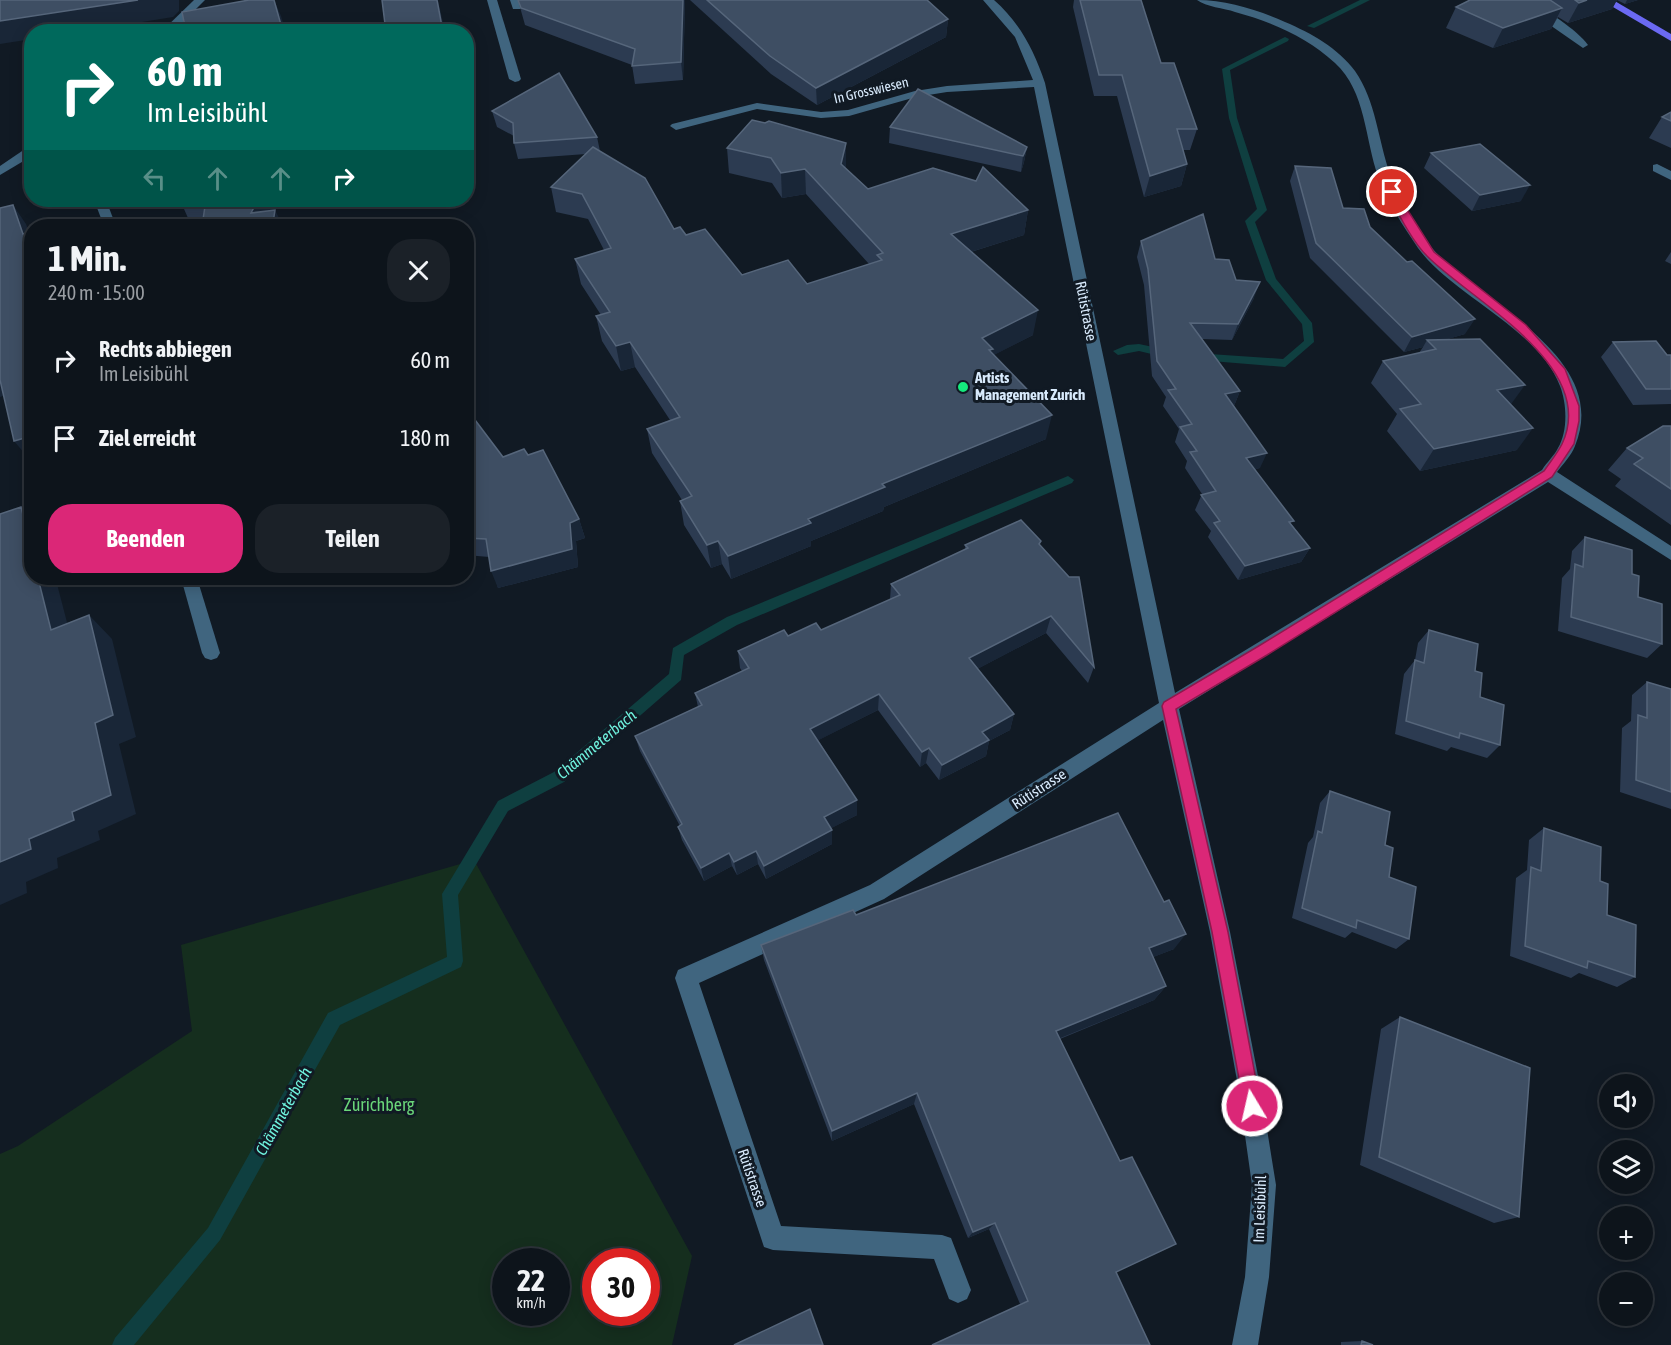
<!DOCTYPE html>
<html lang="de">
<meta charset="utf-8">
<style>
:root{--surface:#0d141b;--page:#1b2128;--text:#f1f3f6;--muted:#9a9ea3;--line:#2d333a;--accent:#db2777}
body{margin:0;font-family:"Asap Condensed",sans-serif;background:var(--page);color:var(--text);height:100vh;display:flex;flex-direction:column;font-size:22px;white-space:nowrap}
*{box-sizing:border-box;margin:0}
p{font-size:20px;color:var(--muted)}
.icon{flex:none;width:33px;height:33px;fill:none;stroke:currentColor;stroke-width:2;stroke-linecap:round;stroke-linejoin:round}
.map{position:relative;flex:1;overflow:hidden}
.panel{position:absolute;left:24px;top:219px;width:450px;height:366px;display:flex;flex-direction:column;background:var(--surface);border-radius:24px;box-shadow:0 3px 15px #0003,0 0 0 2px var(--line)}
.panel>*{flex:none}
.banner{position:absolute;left:24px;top:24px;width:450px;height:183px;border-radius:24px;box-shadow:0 3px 15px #0003,0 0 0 2px var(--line);background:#00695c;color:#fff;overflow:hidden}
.controls{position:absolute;left:1599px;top:1074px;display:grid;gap:12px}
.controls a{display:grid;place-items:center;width:54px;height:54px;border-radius:50%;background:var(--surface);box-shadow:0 3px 15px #0003,0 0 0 2px var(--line);font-size:30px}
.speed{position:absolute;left:492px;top:1248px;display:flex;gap:12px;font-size:30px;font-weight:700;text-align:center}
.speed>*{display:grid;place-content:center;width:78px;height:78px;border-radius:50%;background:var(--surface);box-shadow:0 3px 15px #0003,0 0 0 2px var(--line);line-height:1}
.speed small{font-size:15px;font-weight:400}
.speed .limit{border:9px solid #d22;background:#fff;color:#111}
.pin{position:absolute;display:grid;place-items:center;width:51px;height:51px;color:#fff;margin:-26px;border:3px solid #fff;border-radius:50%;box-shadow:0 2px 6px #0007}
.me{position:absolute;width:66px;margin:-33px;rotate:351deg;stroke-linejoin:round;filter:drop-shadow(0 0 4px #0008)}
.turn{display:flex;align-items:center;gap:21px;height:126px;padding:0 24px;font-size:27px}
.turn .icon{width:78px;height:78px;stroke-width:2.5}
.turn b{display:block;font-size:42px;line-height:51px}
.lanes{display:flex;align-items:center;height:57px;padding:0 24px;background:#0003;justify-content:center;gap:30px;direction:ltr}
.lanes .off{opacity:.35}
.round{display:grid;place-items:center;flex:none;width:63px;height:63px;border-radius:24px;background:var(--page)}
.overview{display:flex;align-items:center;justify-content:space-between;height:102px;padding:0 24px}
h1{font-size:36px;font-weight:700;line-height:45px}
.action{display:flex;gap:12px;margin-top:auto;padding:12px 24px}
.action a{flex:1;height:69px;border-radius:24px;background:var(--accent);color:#fff;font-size:24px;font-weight:700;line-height:69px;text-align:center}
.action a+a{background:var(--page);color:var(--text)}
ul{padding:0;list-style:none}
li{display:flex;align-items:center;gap:18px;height:78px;padding:0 24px}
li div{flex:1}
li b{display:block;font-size:22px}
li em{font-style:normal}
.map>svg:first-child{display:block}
.green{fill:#152e1e;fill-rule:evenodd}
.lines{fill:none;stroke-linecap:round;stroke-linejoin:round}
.stream{fill:#0f3f40;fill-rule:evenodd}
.minor{fill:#40657f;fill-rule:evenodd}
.major{fill:#6b69f2;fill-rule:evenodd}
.wall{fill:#2c3b51}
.shaded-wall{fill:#192637}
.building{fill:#3e4e63;stroke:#56667b;stroke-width:1.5}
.route{fill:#db2777;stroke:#8e194d;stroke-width:1.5}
.poi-dot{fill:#15ea7d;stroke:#111a24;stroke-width:2}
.labels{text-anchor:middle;stroke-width:6;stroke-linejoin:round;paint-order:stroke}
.far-street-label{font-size:14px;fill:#d8eafc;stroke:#111a24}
.street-label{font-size:15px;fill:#d8eafc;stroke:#111a24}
.poi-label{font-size:15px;font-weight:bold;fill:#d8eafc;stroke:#111a24;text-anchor:start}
.water-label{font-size:16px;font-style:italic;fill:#6ff2de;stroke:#111a24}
.near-park-label{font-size:18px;fill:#6ad679;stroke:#111a24}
</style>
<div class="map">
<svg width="1671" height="1345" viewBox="0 0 1671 1345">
<rect width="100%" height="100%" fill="#111a24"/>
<path class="green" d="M474,860L692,1256L672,1345H0V1154L18,1146L192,1031L181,945ZM506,1262H556V1312H506ZM596,1262H646V1312H596Z"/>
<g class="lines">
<g class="stream">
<polygon points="1360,0 1370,0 1314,28 1307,26"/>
<polygon points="1285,37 1289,39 1288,41 1230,70 1237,118 1267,210 1255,222 1276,279 1312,323 1314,342 1285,367 1199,360 1195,359 1195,353 1283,359 1304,341 1302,324 1266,280 1245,221 1257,209 1229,118 1222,69"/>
<polygon points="1139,344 1172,351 1173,354 1168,358 1139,351 1118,355 1113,351 1127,345"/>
<polygon points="1068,476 1074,480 1072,483 737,625 684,655 681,680 564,782 508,811 458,895 463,961 461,967 340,1025 220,1240 134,1345 112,1345 115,1338 208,1228 328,1013 447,957 442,894 498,801 554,772 669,674 673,648 727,617"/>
</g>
<g class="minor">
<polygon points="194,0 205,0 173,32 161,32"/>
<polygon points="487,0 497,0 521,79 519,81 515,82 509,79"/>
<polygon points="510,0 520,0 521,9 513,9"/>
<path d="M983,0H994C1020,23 1034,50 1045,83L1175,693L1542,470C1547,462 1554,456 1558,448C1568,431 1567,404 1560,386C1539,329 1453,296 1418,248C1403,226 1387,201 1378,176C1365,140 1366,91 1335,63C1307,37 1272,22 1235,12C1224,8 1206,7 1197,0C1227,0 1258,10 1285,22C1311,33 1338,48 1355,71C1376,101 1378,140 1390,174C1398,198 1413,222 1427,242C1471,300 1613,353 1575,446C1571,456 1563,464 1557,472L1671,546V560L1548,482L1179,709L1230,932L1260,1086L1276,1185L1269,1277L1258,1345H1232L1245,1277L1252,1185L1238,1086L1210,932L1163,720L884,899L699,983L781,1226L942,1235L951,1238L971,1290L967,1299L958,1303L949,1299L934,1259L773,1250L764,1247L675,978L678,970L870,885L1159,703L1034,87L947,92L916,97L849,116L821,118L757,109L676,130L670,126L672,124L757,103L821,112L848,110L915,91L947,86L1033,80L1015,37Z"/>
<path d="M1514,0C1535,0 1575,28 1588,45L1583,48Z"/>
<polygon points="28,147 32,147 32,156 0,175 0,166"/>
<polygon points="1657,164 1671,171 1671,180 1653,171 1653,165"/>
<polygon points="94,200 106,200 116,226 104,226"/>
<polygon points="181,578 197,578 220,653 217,658 211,660 205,658 202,653"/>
</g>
<polygon class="major" points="1601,0 1613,0 1671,34 1671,41"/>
</g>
<g class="wall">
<polygon points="518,0 685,0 683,80 635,84 632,65 525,25"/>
<polygon points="690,0 927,0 948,19 946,37 817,105 771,74"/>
<polygon points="1074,0 1141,0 1161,63 1197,129 1190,150 1183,150 1187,164 1181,186 1144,197 1117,96 1094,96 1073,7"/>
<polygon points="1470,0 1617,0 1612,9 1568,23 1558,17 1551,29 1493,48 1446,28 1456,7"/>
<polygon points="1617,0 1638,0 1625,4"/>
<polygon points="492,111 597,137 600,151 674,229 686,235 742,275 807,284 869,264 806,194 782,198 772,183 729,173 727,148 846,169 868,189 1028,210 1024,235 971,252 1033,335 993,355 1046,439 884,507 883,511 811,541 811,546 731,579 722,564 711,568 684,525 680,501 682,500 652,453 647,429 670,420 635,367 621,371 602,341 596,316 601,315 581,284 575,259 604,250 588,219 556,212 551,187 586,154 518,159 514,143 514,136 497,127"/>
<polygon points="1671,112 1671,148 1649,138 1662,117"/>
<polygon points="890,127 1027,147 1024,162 1021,172 889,143"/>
<polygon points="1431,153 1521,201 1472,211 1424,168"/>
<polygon points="1295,166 1343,208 1370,227 1465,334 1447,339 1511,405 1517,450 1420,471 1387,431 1397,414 1371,383 1383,361 1419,353 1423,347 1404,352 1310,258 1290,181"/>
<polygon points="173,200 280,200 274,210 280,222 312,226 203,218 188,218 184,209 178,209"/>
<polygon points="1141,241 1215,259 1254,298 1232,340 1202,339 1240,391 1234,406 1260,468 1255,469 1292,525 1310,548 1301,562 1238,580 1208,537 1211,531 1195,510 1202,494 1185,468 1187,461 1175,442 1179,429 1163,406 1166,397 1152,376 1144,285 1137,257"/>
<polygon points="1671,252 1671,264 1665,261"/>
<polygon points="1613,342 1667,355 1671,355 1671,404 1633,405 1601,357"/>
<polygon points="466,360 472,376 466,376"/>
<polygon points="466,408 503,457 528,455 579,519 585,538 576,541 578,567 498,588 489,557 466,555"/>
<polygon points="1671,426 1671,525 1615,486 1621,479 1608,470 1627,448"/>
<polygon points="1585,537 1632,574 1638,597 1662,644 1647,658 1558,631 1562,578 1570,569 1572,551"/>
<polygon points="965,545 1039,545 1094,667 1088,683 1046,633 977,669 1014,714 1010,730 989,741 986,756 939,780 926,763 920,767 878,710 818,740 857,800 857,815 831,828 832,830 832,844 766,879 758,864 737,875 732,866 704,881 682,840 678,827 680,826 640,751 635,736 698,707 695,693 742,671 740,668 738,651 788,636 821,630 890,600 891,584 965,550"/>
<polygon points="1429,630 1475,671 1480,697 1500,745 1487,758 1451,747 1447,751 1395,734 1404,674 1415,660 1418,643"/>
<polygon points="1647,682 1671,689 1671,809 1620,792 1622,728 1631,721 1632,695"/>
<polygon points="1330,791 1385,845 1389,877 1409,939 1396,949 1352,932 1345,938 1292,918 1308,843 1313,837 1320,803"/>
<polygon points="1544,828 1600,881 1607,915 1635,977 1617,987 1579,973 1571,978 1510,956 1516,878 1527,870 1529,840"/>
<polygon points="856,915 1174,949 1153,957 1166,986 1154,1000 1060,1039 1120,1161 1176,1244 1020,1304 989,1229 968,1238 914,1104 832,1141 764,960 761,945"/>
<polygon points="1400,1017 1519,1217 1494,1223 1360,1165 1381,1029"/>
<polygon points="1362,1341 1373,1345 1341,1345 1341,1342"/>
</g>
<g class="shaded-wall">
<polygon points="138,0 179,0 179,11 173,17 80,32 32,32 32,39 0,44 0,21"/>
<polygon points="274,0 281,16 286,32 283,32"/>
<polygon points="437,0 438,0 445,32 443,32"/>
<polygon points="683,0 685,0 683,80 681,62"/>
<polygon points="1587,0 1617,0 1612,9 1568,23 1579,3"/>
<polygon points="1627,0 1638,0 1625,4"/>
<polygon points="1562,8 1551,29 1493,48 1503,28"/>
<polygon points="948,19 946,37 817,105 816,88"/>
<polygon points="846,143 846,168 841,189 841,164"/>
<polygon points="1027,147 1024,162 1021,172 1023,156"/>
<polygon points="1187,164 1181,186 1144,197 1150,176"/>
<polygon points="805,169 806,194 782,198 781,173"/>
<polygon points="1530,185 1521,201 1472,211 1480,195"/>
<polygon points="258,200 280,200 266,226 251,213"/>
<polygon points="13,205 26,224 32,240 23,234"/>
<polygon points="275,210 283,226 273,223"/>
<polygon points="1028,210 1024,235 948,259 951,234"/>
<polygon points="308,218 312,226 308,226"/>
<polygon points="1260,282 1254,298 1232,340 1238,324"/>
<polygon points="1038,310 1033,335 992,356 982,338"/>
<polygon points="1475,319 1465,334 1431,344 1427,340 1423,347 1404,352 1412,337"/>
<polygon points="630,342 635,367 621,371 616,346"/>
<polygon points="0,375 14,392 0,397"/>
<polygon points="1525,385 1509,407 1497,390"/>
<polygon points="1240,391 1234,406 1225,394"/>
<polygon points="1052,415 1046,439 884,507 883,511 811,541 811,546 731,579 728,556 882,484"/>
<polygon points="1533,428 1517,450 1420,471 1434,449"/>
<polygon points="32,436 32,460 30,460 14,441"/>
<polygon points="1267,453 1260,468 1239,473 1246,458"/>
<polygon points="21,507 32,519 23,515"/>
<polygon points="579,519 585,538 576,541 578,567 498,588 491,571 570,523"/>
<polygon points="718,541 722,564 711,568 707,545"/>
<polygon points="1310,548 1301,562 1238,580 1245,566"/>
<polygon points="38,578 73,578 57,584 75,653 51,630"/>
<polygon points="89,615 112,639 136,737 119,744 136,814 98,831 100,840 57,858 58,868 26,882 27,893 0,905 0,862 29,839 72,812 95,723"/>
<polygon points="1051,616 1046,633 966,675 969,658"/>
<polygon points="879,694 878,710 811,744 810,729"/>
<polygon points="1014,714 1010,730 989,741 986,756 939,780 942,765 982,732"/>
<polygon points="929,748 926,763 920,767 922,752"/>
<polygon points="857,800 857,815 824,832 824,817"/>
<polygon points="832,830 832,844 766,879 764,866"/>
<polygon points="756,851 758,864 737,875 734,862"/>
<polygon points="729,853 732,866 704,881 701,868"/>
<polygon points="1186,934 1174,949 1138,963 1149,948"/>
<polygon points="1166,986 1154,1000 1048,1043 1056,1031"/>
<polygon points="917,1093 914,1104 832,1141 832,1131"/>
<polygon points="995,1223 989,1229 968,1238 973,1232"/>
</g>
<g class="building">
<polygon points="0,0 138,0 0,21"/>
<polygon points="249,0 274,0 283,32 186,32 182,12"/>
<polygon points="382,0 437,0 443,32 386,32"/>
<polygon points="518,0 683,0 681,62 632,66 635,49 521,8"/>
<polygon points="707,0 927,0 948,19 816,88 770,56"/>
<polygon points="1080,0 1141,0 1161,63 1174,63 1197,129 1177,129 1187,164 1150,176 1122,75 1099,75"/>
<polygon points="1470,0 1550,0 1562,8 1503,28 1456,7"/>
<polygon points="1575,0 1587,0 1579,3"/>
<polygon points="559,73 597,137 514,143 513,123 492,111"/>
<polygon points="918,89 1027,147 1023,156 890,127"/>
<polygon points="1671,112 1671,121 1662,117"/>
<polygon points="752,120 765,123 769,121 846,143 841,164 868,189 933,168 976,181 983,167 1028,210 951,234 1038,310 982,338 993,349 989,350 1052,415 882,484 885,487 808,519 811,523 728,556 718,541 707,545 680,501 692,496 647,429 680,417 630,342 616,346 596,316 610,312 575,259 611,248 582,194 551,187 593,147 645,178 674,229 680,227 686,235 705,229 742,275 788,260 807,284 882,260 877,255 883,253 805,169 781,173 771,158 727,148"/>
<polygon points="1480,144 1530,185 1480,195 1431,153"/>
<polygon points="1295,166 1331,168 1343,208 1364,209 1370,227 1407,262 1412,261 1475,319 1412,337 1316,243"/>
<polygon points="206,200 258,200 251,213 275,210 273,223 308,218 308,226 202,226"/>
<polygon points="13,205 23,234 31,232 32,234 32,436 14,441 0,380 0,208"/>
<polygon points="1203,214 1215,259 1229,260 1236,280 1260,282 1238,324 1190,323 1240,391 1225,394 1267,453 1246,458 1294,521 1289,522 1310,548 1245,566 1214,523 1220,521 1201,495 1216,491 1190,452 1197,451 1180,427 1192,424 1168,390 1176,389 1157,361 1148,269 1141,241"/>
<polygon points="1480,339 1525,385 1497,390 1533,428 1434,449 1400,409 1421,404 1383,361 1436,349 1427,340"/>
<polygon points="1656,341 1667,355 1671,355 1671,389 1646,389 1613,342"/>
<polygon points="466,408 503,457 524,449 528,455 543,450 579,519 570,523 572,549 491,571 486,539 466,538"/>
<polygon points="1663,426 1671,426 1671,489 1634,464 1643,458 1627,448"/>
<polygon points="21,507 23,515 32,513 32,578 38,578 51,630 89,615 113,715 95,723 111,795 72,812 74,820 29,839 31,849 0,862 0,514"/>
<polygon points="1021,520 1041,541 1039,544 1069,577 1079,577 1094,667 1051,616 969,658 1014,714 982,732 989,740 942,765 929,748 922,752 879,694 810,729 857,800 824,817 832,830 764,866 756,851 734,862 729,853 701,868 678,827 682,824 635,736 702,705 695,693 749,668 738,651 784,630 788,636 816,623 821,630 900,595 891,584 968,548 965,545"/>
<polygon points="1585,537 1632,550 1632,574 1639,576 1638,597 1662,604 1662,644 1571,617 1575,564 1583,567"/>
<polygon points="1429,630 1478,644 1475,671 1482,673 1480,697 1504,705 1500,745 1460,733 1459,738 1406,721 1415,660 1424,663"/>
<polygon points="1647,682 1671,689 1671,792 1636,780 1638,715 1647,718"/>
<polygon points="1330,791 1390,812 1385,845 1393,848 1389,877 1416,887 1409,939 1357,920 1356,928 1302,908 1318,831 1322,833"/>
<polygon points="1118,813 1164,902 1169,900 1186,934 1149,948 1166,986 1056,1031 1120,1161 1132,1157 1176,1244 1116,1272 1150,1345 932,1345 1028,1301 995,1223 973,1232 917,1093 832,1131 761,945 853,910 856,915"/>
<polygon points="1544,828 1601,847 1600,881 1608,884 1607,915 1636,925 1635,977 1588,961 1587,968 1525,946 1531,867 1541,871"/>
<polygon points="1400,1017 1530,1068 1519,1217 1379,1157"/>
<polygon points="810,1309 823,1345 734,1345"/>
<polygon points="1362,1341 1373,1345 1361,1345"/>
</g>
<path class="route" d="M1388,190H1395L1434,252L1526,325L1565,369L1579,406V421L1574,444L1552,477L1267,655L1176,709L1228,932L1261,1106L1259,1112L1252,1114L1246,1112L1244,1106L1212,932L1162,706L1164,702L1257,647L1544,471C1550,462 1557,454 1562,444C1599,366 1472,301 1428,257C1412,242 1397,211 1387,192Z"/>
<circle class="poi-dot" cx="963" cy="387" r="6"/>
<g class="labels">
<g class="far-street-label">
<text transform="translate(871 90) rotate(-13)" y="5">In Grosswiesen</text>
</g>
<g class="street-label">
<text transform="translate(1086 311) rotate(79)" y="5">Rütistrasse</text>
<text transform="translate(1039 789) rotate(-33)" y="5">Rütistrasse</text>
<text transform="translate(752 1178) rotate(71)" y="5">Rütistrasse</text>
<text transform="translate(1260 1209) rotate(-88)" y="5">Im Leisibühl</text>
</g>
<g class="poi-label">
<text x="975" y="383">Artists<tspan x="975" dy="17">Management Zurich</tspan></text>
</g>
<g class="water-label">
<text transform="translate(596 744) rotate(-40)" y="6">Chämmeterbach</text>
<text transform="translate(283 1111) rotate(-61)" y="6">Chämmeterbach</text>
</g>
<g class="near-park-label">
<text x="379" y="1111">Zürichberg</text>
</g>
</g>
</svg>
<div class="controls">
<a><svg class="icon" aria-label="sound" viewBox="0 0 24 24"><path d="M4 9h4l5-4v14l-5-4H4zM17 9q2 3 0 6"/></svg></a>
<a><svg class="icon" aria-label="layers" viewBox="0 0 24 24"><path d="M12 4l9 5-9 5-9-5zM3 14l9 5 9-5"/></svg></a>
<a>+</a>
<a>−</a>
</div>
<div class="speed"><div>22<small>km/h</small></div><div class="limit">30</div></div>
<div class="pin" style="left:1392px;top:192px;background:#d93025"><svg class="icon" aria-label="arrive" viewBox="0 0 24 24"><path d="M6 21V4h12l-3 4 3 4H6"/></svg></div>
<svg class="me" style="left:1252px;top:1106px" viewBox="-20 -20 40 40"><circle r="17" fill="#db2777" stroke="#fff" stroke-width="3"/><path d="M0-11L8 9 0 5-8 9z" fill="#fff"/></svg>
<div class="banner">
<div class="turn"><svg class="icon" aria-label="right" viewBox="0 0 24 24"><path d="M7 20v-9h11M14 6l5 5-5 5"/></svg><div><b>60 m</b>Im Leisibühl</div></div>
<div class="lanes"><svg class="icon off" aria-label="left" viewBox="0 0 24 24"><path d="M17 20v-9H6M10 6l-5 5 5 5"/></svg><svg class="icon off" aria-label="ahead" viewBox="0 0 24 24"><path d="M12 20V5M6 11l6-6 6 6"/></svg><svg class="icon off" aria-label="ahead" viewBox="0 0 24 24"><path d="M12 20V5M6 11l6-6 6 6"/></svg><svg class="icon" aria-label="right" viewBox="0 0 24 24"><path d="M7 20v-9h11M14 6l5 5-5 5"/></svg></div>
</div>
<section class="panel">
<div class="overview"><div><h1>1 Min.</h1><p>240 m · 15:00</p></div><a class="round"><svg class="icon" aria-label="close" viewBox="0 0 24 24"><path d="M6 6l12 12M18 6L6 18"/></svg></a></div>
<ul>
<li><svg class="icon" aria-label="right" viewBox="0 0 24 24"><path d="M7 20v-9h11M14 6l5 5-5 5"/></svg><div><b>Rechts abbiegen</b><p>Im Leisibühl</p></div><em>60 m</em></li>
<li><svg class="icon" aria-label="arrive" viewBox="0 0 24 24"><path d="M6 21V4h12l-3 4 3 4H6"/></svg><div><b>Ziel erreicht</b></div><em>180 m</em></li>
</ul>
<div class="action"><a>Beenden</a><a>Teilen</a></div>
</section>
</div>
